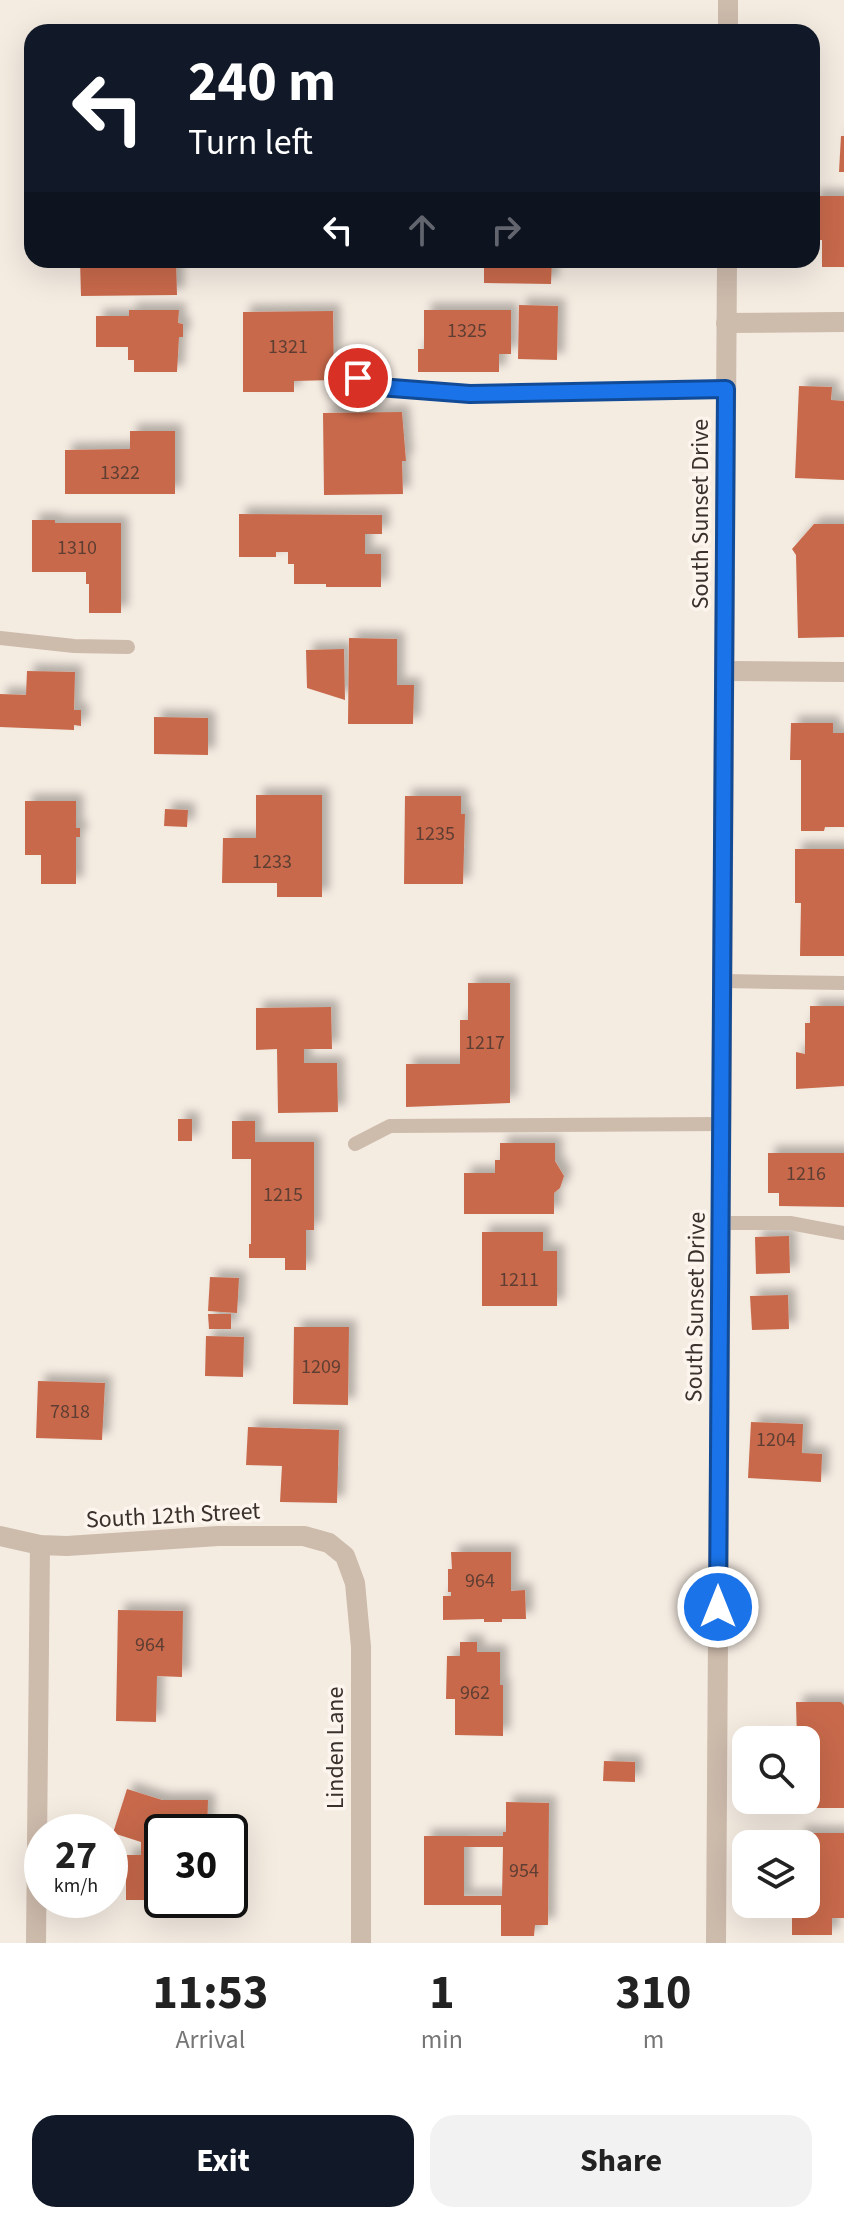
<!DOCTYPE html>
<style>
:root{--surface:#fff;--page:#f2f2f2;--text:#222;--muted:#767676;--accent:#111827}
body{margin:0;font-family:"Source Sans 3",sans-serif;background:var(--page);color:var(--text);height:100vh;display:flex;flex-direction:column;font-size:30px;white-space:nowrap}
*{box-sizing:border-box;margin:0}
p{font-size:26px;color:var(--muted)}
.icon{flex:none;width:44px;height:44px;fill:none;stroke:currentColor;stroke-width:2;stroke-linecap:round;stroke-linejoin:round}
.map{position:relative;height:1943px;overflow:hidden}
.sheet{display:flex;flex-direction:column;background:var(--surface);flex:1}
.sheet>*{flex:none}
.top-card{position:absolute;left:24px;top:24px;width:796px;height:244px;border-radius:24px;box-shadow:0 8px 32px #0002;background:#111827;color:#fff;overflow:hidden}
.tools{position:absolute;left:732px;top:1726px;display:grid;gap:16px}
.tools a{display:grid;place-items:center;width:88px;height:88px;border-radius:16px;background:var(--surface);box-shadow:0 8px 32px #0002;font-size:40px}
.speed{position:absolute;left:24px;top:1814px;display:flex;gap:16px;font-size:40px;font-weight:700;text-align:center}
.speed>*{display:grid;place-content:center;width:104px;height:104px;border-radius:50%;background:var(--surface);box-shadow:0 8px 32px #0002;line-height:1}
.speed small{font-size:20px;font-weight:400}
.speed .limit{border:4px solid #111;border-radius:12px;background:#fff;color:#111}
.pin{position:absolute;display:grid;place-items:center;width:68px;height:68px;color:#fff;margin:-34px;border:4px solid #fff;border-radius:50%;box-shadow:0 2px 8px #0007}
.me{position:absolute;width:88px;margin:-44px;rotate:0deg;stroke-linejoin:round;filter:drop-shadow(0 0 6px #0008)}
.turn{display:flex;align-items:center;gap:28px;height:168px;padding:0 32px;font-size:36px}
.turn .icon{width:104px;height:104px;stroke-width:2.5}
.turn b{display:block;font-size:56px;line-height:68px}
.lanes{display:flex;align-items:center;height:76px;padding:0 32px;background:#0003;justify-content:center;gap:40px;direction:ltr}
.lanes .off{opacity:.35}
.eta{display:flex;justify-content:space-evenly;align-items:center;height:136px;text-align:center}
.eta b{font-size:48px;font-weight:700;line-height:56px}
.button{display:flex;gap:16px;margin-top:auto;padding:16px 32px}
.button a{flex:1;height:92px;border-radius:24px;background:var(--accent);color:#fff;font-size:32px;font-weight:700;line-height:92px;text-align:center}
.button a+a{background:var(--page);color:var(--text)}
.map>svg:first-child{display:block}
.building{fill:#c8694b;fill-rule:evenodd;filter:url(#shadow)}
.lines{fill:none;stroke-linecap:round;stroke-linejoin:round}
.lane{stroke:#cdbbac;stroke-width:14}
.street{stroke:#cdbbac;stroke-width:20}
.route-casing{stroke:#114b97;stroke-width:20}
.route{stroke:#1a73e8;stroke-width:14}
.labels{text-anchor:middle;stroke-width:7;stroke-linejoin:round;paint-order:stroke}
.number-label{font-size:20px;fill:#5e3e33}
.street-label{font-size:24px;fill:#3b302b;stroke:#fbf5ee}
</style>
<div class="map">
<svg width="844" height="1943" viewBox="0 0 844 1943">
<defs>
<filter id="shadow"><feDropShadow dx="7" dy="-7" stdDeviation="4" flood-color="#0004"/></filter>
</defs>
<rect width="100%" height="100%" fill="#f4ebe1"/>
<g class="building">
<polygon points="841,136 844,136 844,172 839,172"/>
<polygon points="812,196 844,196 844,267 822,267 822,240 812,240"/>
<polygon points="80,260 176,260 177,295 81,296"/>
<polygon points="484,260 552,260 551,284 484,283"/>
<polygon points="519,305 558,306 557,360 518,359"/>
<polygon points="129,310 179,310 178,323 183,324 183,337 179,337 177,372 134,372 134,360 128,360 128,347 96,347 96,316 129,316"/>
<polygon points="424,310 511,310 511,354 499,354 499,372 418,372 418,349 424,349"/>
<polygon points="333,311 334,380 294,381 294,392 243,392 243,312"/>
<polygon points="799,386 832,387 831,400 844,401 844,480 795,478"/>
<polygon points="402,412 406,461 402,461 403,494 324,495 323,413"/>
<polygon points="130,431 175,431 175,494 65,494 65,450 130,449"/>
<polygon points="239,514 382,515 382,534 365,534 365,554 381,554 381,587 326,587 326,584 294,584 294,564 288,564 288,552 276,552 276,557 239,557"/>
<polygon points="32,520 55,520 55,523 121,523 121,613 89,613 89,584 86,584 86,572 32,572"/>
<polygon points="814,524 844,524 844,637 798,638 796,555 792,549"/>
<polygon points="349,638 397,639 397,685 414,685 413,724 348,724"/>
<polygon points="344,649 345,700 307,688 306,650"/>
<polygon points="27,671 75,672 74,710 81,710 81,726 74,725 74,730 0,727 0,694 26,695"/>
<polygon points="154,717 208,718 208,755 154,754"/>
<polygon points="791,723 833,723 833,733 844,733 844,827 825,827 824,831 801,831 801,760 790,760"/>
<polygon points="256,795 322,795 322,897 277,897 277,883 222,883 223,838 256,838"/>
<polygon points="405,796 461,796 461,814 465,814 463,884 404,884"/>
<polygon points="25,801 76,801 76,828 80,828 80,837 76,837 76,884 41,884 41,855 25,855"/>
<polygon points="165,809 188,810 187,827 164,826"/>
<polygon points="795,849 844,849 844,956 800,956 801,903 795,903"/>
<polygon points="468,983 510,983 510,1103 406,1107 406,1064 460,1064 460,1020 468,1020"/>
<polygon points="810,1006 844,1006 844,1086 796,1089 796,1052 805,1054 805,1023 810,1023"/>
<polygon points="331,1007 332,1049 304,1049 304,1063 337,1063 338,1112 278,1113 277,1049 256,1050 256,1008"/>
<rect x="178" y="1119" width="14" height="22"/>
<polygon points="232,1121 255,1121 255,1142 314,1142 314,1230 306,1230 306,1270 285,1270 285,1258 249,1258 249,1244 251,1244 251,1159 232,1159"/>
<polygon points="500,1143 555,1143 555,1161 564,1176 560,1188 554,1193 554,1214 464,1214 464,1173 495,1173 495,1160 500,1160"/>
<polygon points="768,1153 844,1153 844,1207 779,1206 779,1193 768,1193"/>
<polygon points="482,1232 543,1232 543,1251 557,1251 557,1306 482,1306"/>
<polygon points="789,1236 790,1273 756,1274 755,1237"/>
<polygon points="210,1277 239,1278 237,1313 208,1311"/>
<polygon points="788,1295 789,1329 752,1330 750,1296"/>
<polygon points="208,1314 231,1314 231,1329 209,1329"/>
<polygon points="294,1327 349,1327 348,1405 293,1404"/>
<polygon points="206,1336 244,1337 243,1377 205,1376"/>
<polygon points="38,1381 105,1383 102,1440 36,1438"/>
<polygon points="751,1422 803,1424 802,1453 822,1454 821,1482 748,1478"/>
<polygon points="248,1427 339,1430 337,1503 280,1502 282,1466 246,1465"/>
<polygon points="451,1552 511,1552 511,1591 525,1590 526,1619 502,1619 502,1622 484,1622 484,1619 443,1620 443,1596 451,1596 451,1592 448,1592 448,1569 452,1569"/>
<polygon points="118,1610 183,1611 182,1677 157,1676 156,1722 116,1721"/>
<polygon points="460,1642 477,1642 477,1652 500,1652 500,1685 503,1685 503,1736 455,1735 455,1699 446,1699 447,1656 460,1656"/>
<polygon points="796,1702 841,1702 844,1705 844,1808 808,1808 806,1740 797,1740"/>
<polygon points="604,1761 635,1762 635,1782 603,1781"/>
<polygon points="127,1789 162,1800 208,1800 207,1832 162,1832 162,1900 126,1900 126,1855 141,1855 141,1842 113,1833"/>
<path d="M506,1802L549,1803L548,1925H535L534,1936H501V1905H424V1836H503V1832H506ZM464,1847H503L502,1896H464Z"/>
<polygon points="798,1833 844,1833 844,1918 832,1918 832,1935 792,1935 792,1914 787,1914 787,1904 806,1904 806,1844 798,1844"/>
</g>
<g class="lines">
<g class="lane">
<polyline points="358,378 379,387 470,394 726,389"/>
<polyline points="0,638 74,646 128,647"/>
<polyline points="724,981 844,983"/>
<polyline points="355,1144 390,1126 723,1124"/>
<polyline points="722,1223 790,1223 844,1233"/>
</g>
<g class="street">
<polyline points="728,32 728,0"/>
<polyline points="726,323 844,322"/>
<polyline points="725,671 844,672"/>
<polyline points="0,1536 40,1545 67,1546 218,1536 304,1536 329,1543 345,1556 355,1583 361,1647 361,1943"/>
<polyline points="36,1943 40,1545"/>
<polyline points="716,1943 727,260"/>
</g>
</g>
<g class="lines">
<defs>
<polyline id="route" points="358,378 379,387 470,394 726,389 718,1607"/>
</defs>
<use href="#route" class="route-casing"/>
<use href="#route" class="route"/>
</g>
<g class="labels">
<g class="number-label">
<text x="467" y="337">1325</text>
<text x="288" y="353">1321</text>
<text x="120" y="479">1322</text>
<text x="77" y="554">1310</text>
<text x="435" y="840">1235</text>
<text x="272" y="868">1233</text>
<text x="485" y="1049">1217</text>
<text x="806" y="1180">1216</text>
<text x="283" y="1201">1215</text>
<text x="519" y="1286">1211</text>
<text x="321" y="1373">1209</text>
<text x="70" y="1418">7818</text>
<text x="776" y="1446">1204</text>
<text x="480" y="1587">964</text>
<text x="150" y="1651">964</text>
<text x="475" y="1699">962</text>
<text x="524" y="1877">954</text>
</g>
<g class="street-label">
<text transform="translate(700 514) rotate(-90)" y="8">South Sunset Drive</text>
<text transform="translate(695 1307) rotate(-89)" y="8">South Sunset Drive</text>
<text transform="translate(173 1515) rotate(-3)" y="8">South 12th Street</text>
<text transform="translate(335 1748) rotate(-90)" y="8">Linden Lane</text>
</g>
</g>
</svg>
<div class="tools">
<a><svg class="icon" aria-label="search" viewBox="0 0 24 24"><circle cx="10" cy="10" r="6"/><path d="M15 15l6 6"/></svg></a>
<a><svg class="icon" aria-label="layers" viewBox="0 0 24 24"><path d="M12 4l9 5-9 5-9-5zM3 14l9 5 9-5"/></svg></a>
</div>
<div class="speed"><div>27<small>km/h</small></div><div class="limit">30</div></div>
<div class="pin" style="left:358px;top:378px;background:#d93025"><svg class="icon" aria-label="arrive" viewBox="0 0 24 24"><path d="M6 21V4h12l-3 4 3 4H6"/></svg></div>
<svg class="me" style="left:718px;top:1607px" viewBox="-20 -20 40 40"><circle r="17" fill="#1a73e8" stroke="#fff" stroke-width="3"/><path d="M0-11L8 9 0 5-8 9z" fill="#fff"/></svg>
<div class="top-card">
<div class="turn"><svg class="icon" aria-label="left" viewBox="0 0 24 24"><path d="M17 20v-9H6M10 6l-5 5 5 5"/></svg><div><b>240 m</b>Turn left</div></div>
<div class="lanes"><svg class="icon" aria-label="left" viewBox="0 0 24 24"><path d="M17 20v-9H6M10 6l-5 5 5 5"/></svg><svg class="icon off" aria-label="ahead" viewBox="0 0 24 24"><path d="M12 20V5M6 11l6-6 6 6"/></svg><svg class="icon off" aria-label="right" viewBox="0 0 24 24"><path d="M7 20v-9h11M14 6l5 5-5 5"/></svg></div>
</div>
</div>
<section class="sheet">
<div class="eta">
<div><b>11:53</b><p>Arrival</p></div>
<div><b>1</b><p>min</p></div>
<div><b>310</b><p>m</p></div>
</div>
<div class="button"><a>Exit</a><a>Share</a></div>
</section>
